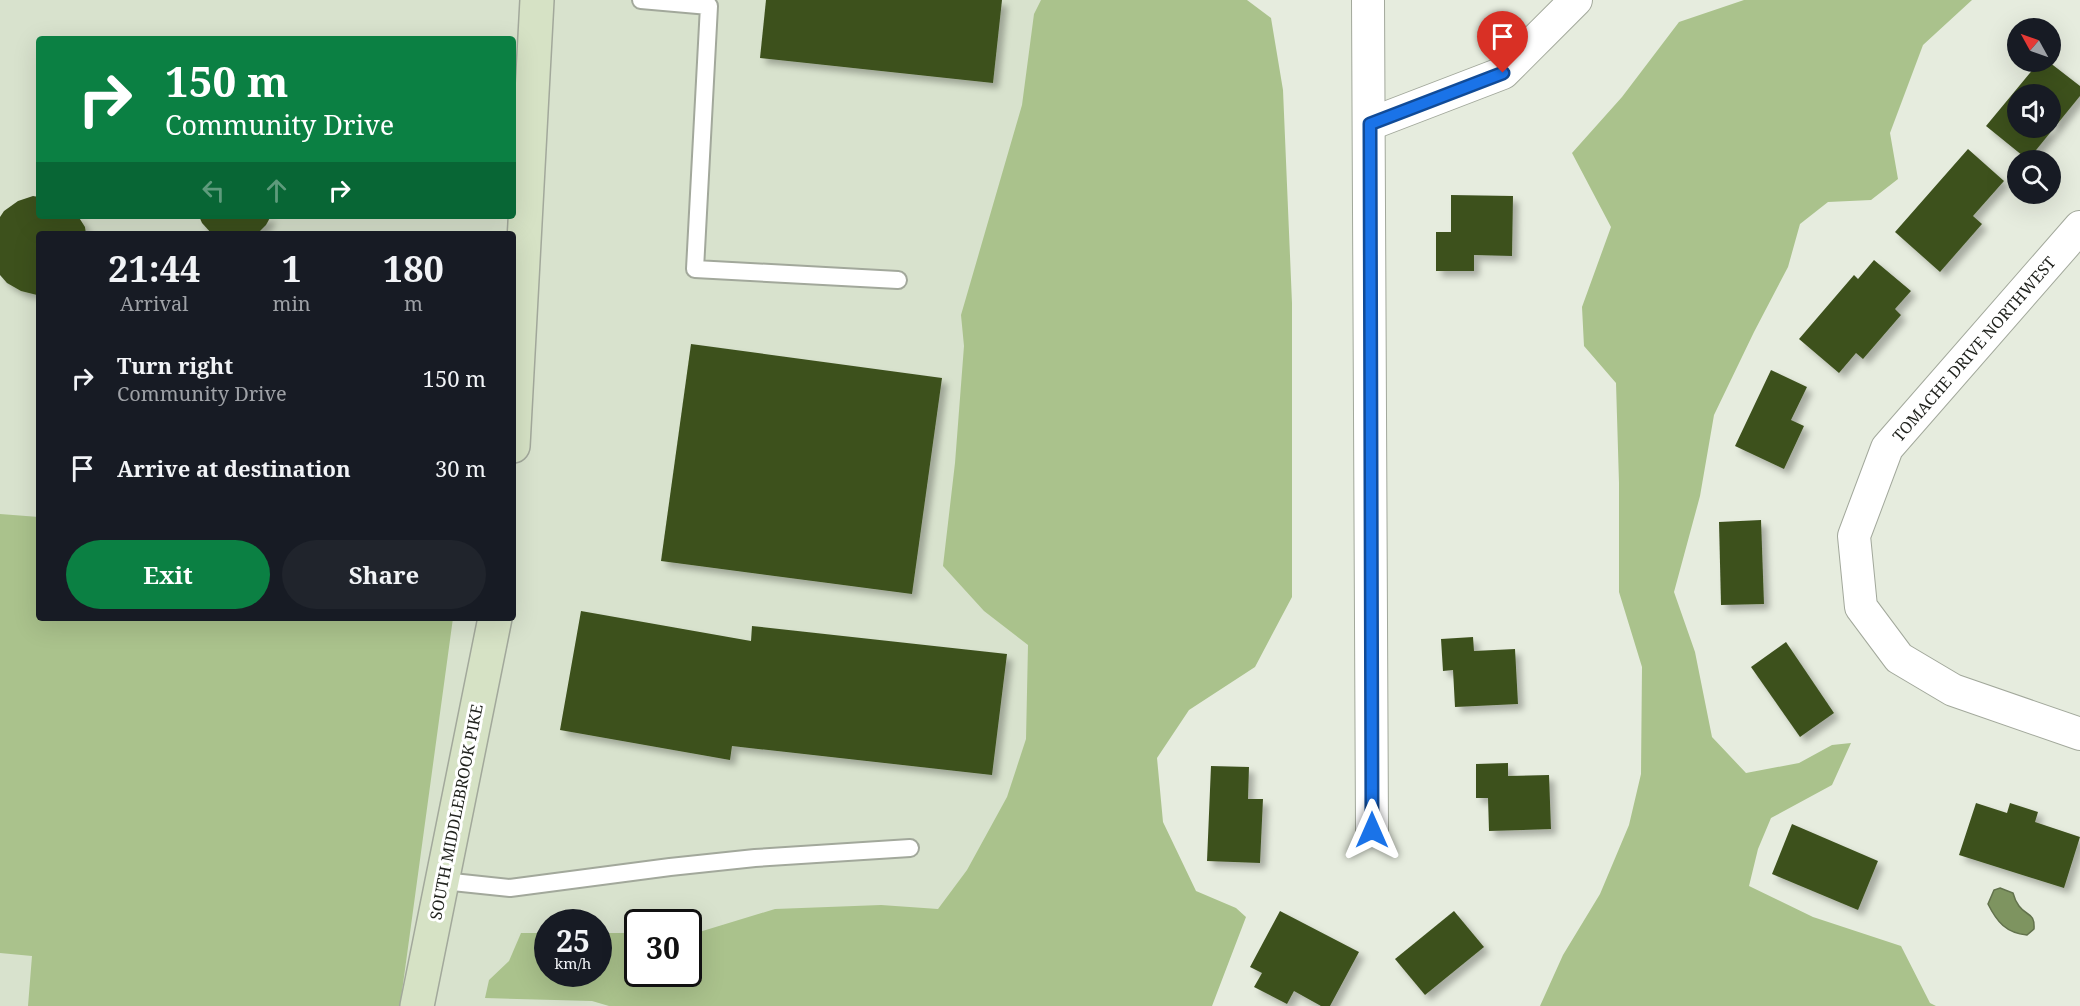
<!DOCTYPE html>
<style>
:root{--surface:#171b24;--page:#20242c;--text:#f1f3f6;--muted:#9ea1a6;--accent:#0b8043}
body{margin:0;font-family:"Noto Serif",serif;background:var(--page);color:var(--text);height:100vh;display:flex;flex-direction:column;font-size:22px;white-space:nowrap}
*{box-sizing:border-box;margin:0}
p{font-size:20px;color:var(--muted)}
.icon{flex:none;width:33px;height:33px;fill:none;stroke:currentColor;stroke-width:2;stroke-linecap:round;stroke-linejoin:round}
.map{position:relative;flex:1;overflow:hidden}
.panel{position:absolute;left:36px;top:231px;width:480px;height:390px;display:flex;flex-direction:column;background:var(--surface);border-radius:6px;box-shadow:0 6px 24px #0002}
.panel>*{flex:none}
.banner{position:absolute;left:36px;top:36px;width:480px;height:183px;border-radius:6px;box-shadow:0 6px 24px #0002;background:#0b8043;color:#fff;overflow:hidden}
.needle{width:39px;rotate:310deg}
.fabs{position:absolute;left:2007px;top:18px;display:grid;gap:12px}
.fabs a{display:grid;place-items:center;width:54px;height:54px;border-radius:50%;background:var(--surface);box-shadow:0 6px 24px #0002;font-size:30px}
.speed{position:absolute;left:534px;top:909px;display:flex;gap:12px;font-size:30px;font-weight:700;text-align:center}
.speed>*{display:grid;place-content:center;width:78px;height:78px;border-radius:50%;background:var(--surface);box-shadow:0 6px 24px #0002;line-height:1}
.speed small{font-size:15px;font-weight:400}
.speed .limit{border:3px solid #111;border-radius:9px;background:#fff;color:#111}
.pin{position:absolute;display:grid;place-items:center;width:51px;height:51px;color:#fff;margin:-62px -26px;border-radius:50% 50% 50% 0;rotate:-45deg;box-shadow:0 0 6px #0007}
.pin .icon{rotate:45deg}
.me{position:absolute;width:66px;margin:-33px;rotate:0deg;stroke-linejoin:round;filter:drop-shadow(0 0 4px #0008)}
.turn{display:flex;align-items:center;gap:21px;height:126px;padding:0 30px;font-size:27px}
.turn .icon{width:78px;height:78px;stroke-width:2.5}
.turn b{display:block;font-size:42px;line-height:51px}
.lanes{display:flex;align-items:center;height:57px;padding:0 30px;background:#0003;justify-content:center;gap:30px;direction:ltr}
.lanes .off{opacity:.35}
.eta{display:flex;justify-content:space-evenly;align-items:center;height:102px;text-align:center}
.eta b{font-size:36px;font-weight:700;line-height:42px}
.button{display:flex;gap:12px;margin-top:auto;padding:12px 30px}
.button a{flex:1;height:69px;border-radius:36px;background:var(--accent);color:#fff;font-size:24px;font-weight:700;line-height:69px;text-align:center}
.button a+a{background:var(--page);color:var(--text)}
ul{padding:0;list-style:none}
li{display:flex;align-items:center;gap:18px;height:90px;padding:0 30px}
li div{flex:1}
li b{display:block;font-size:22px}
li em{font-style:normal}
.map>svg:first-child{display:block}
.built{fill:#d8e2cd;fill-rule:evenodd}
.forest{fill:#aac28c}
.water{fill:#7e9460;stroke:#62724c;stroke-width:1.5}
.building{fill:#3e511f;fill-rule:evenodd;filter:url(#shadow)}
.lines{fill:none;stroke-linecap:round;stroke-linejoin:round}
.service-casing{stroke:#a2a89b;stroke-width:20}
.minor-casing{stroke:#a2a89b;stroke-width:34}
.secondary-casing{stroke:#a2a89b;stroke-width:36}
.service{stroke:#fff;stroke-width:16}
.minor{stroke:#fff;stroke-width:32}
.secondary{stroke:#d6e2c5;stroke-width:33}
.route-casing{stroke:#114b97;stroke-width:15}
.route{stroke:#1a73e8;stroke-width:10}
.labels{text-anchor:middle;stroke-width:6;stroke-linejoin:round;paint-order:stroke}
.street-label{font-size:16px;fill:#1f211c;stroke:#fff}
</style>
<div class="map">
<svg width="2080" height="1006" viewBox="0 0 2080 1006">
<defs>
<filter id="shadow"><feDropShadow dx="5.5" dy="5.5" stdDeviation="3" flood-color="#0004"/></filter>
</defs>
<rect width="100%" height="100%" fill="#e6ecde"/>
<path class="built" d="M0,0H1135L1025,1006H0ZM39,39H513V216H39ZM39,234H513V618H39ZM548,922H598V974H548ZM638,922H688V974H638Z"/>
<g class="forest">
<polygon points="1041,0 1247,0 1271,18 1283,90 1292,303 1292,597 1255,667 1189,710 1157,758 1163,822 1196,891 1236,908 1246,917 1212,1006 609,1006 592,1001 485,998 489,980 509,961 521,933 547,933 548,974 598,974 599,933 637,933 638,974 688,974 689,933 696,933 775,909 881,905 938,909 967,870 1007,797 1026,739 1028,645 984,611 943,566 955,463 964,346 961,315 1022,105 1034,14"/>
<polygon points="1744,0 1972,0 1923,45 1890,133 1898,179 1871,200 1828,202 1800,224 1788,267 1754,332 1714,415 1700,496 1674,592 1695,652 1712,737 1746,773 1799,763 1832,745 1851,743 1832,785 1771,818 1758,849 1749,886 1813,917 1901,946 1930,1003 1936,1006 1540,1006 1563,955 1600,894 1629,825 1641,774 1642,667 1619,592 1619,483 1616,383 1584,346 1582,307 1611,227 1572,153 1622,97 1679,22"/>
<polygon points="0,514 39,517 39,618 453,618 400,1006 28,1006 32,956 0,953"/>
</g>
<path class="water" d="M2000,888L2013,893C2014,897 2016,902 2019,906C2027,917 2035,912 2034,929L2027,935C2006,933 1997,922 1988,904L1994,890Z"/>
<g class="building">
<polygon points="766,0 1002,0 993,83 760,58"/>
<path d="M2039,62H2049L2080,86V96L2028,160L1986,126ZM2018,94H2050V128H2018Z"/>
<polygon points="1968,149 2004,181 1973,216 1982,224 1940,272 1895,232"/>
<polygon points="1451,195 1513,196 1512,256 1474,255 1474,271 1436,271 1436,232 1451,232"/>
<polygon points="33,196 39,197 39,216 78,216 85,227 86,234 39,234 39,294 37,295 21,291 7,283 0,275 0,217 4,211 18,201"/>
<polygon points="199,216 271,216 266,225 257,234 212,234 202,223"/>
<polygon points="1874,260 1911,291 1895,309 1901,315 1863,359 1856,353 1839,373 1799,339 1854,275 1858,279"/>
<polygon points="691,344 942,378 912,594 661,561"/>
<polygon points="1771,370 1807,387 1791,420 1804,426 1784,469 1735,446"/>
<polygon points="1761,520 1764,604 1721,605 1719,522"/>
<polygon points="581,611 751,641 752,626 1007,654 992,775 732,746 730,760 560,730"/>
<polygon points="1473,637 1474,651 1515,649 1518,704 1455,707 1453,670 1443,671 1441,639"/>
<polygon points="1786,642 1834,713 1800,737 1751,667"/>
<polygon points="1508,763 1508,776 1549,775 1551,829 1489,831 1488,798 1476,798 1476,764"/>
<polygon points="1211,766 1249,767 1248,799 1263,799 1260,863 1207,861"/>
<polygon points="1976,803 2007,813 2010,803 2038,812 2035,822 2080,837 2064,888 1959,855"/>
<polygon points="1792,824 1878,861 1858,910 1772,874"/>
<polygon points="1280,911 1359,952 1330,1006 1321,1006 1294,991 1287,1004 1254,987 1262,973 1250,967"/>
<polygon points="1454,911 1484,947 1425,995 1395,959"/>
</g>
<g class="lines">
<defs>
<g id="service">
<polyline points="641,0 709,6 695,269 898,280"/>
<polyline points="443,881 510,888 670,867 755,858 910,848"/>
</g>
<g id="minor">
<polyline points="1368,0 1372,830"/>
<polyline points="1370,124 1503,73 1576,0"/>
<polyline points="2080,227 1887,448 1854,536 1861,607 1899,658 1953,690 2080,734"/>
</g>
<g id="secondary">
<polyline points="513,446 537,0"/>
<polyline points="417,1006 495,618"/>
</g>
</defs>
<use href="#service" class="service-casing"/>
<use href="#minor" class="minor-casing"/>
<use href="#secondary" class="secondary-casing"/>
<use href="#service" class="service"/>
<use href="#minor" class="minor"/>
<use href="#secondary" class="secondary"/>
</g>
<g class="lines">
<defs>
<polyline id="route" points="1372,830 1370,124 1503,73"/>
</defs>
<use href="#route" class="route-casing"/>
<use href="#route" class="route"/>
</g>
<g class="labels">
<g class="street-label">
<text transform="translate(1974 349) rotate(-49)" y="6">TOMACHE DRIVE NORTHWEST</text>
<text transform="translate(456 812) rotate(-79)" y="6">SOUTH MIDDLEBROOK PIKE</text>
</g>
</g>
</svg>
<div class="fabs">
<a><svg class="needle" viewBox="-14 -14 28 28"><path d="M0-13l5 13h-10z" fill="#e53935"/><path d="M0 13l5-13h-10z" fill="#9ea1a6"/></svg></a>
<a><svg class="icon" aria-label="sound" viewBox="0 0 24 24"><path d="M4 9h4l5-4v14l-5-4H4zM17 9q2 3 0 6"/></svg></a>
<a><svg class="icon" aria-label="search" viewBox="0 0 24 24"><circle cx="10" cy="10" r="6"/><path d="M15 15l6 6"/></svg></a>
</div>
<div class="speed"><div>25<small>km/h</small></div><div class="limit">30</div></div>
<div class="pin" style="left:1503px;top:73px;background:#d93025"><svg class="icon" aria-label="arrive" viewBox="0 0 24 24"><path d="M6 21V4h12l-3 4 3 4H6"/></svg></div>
<svg class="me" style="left:1372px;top:830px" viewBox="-20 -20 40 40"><path d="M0-17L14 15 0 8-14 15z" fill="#1a73e8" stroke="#fff" stroke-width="4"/></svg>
<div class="banner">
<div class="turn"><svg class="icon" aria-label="right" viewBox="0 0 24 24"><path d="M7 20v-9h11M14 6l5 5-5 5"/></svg><div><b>150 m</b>Community Drive</div></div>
<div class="lanes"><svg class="icon off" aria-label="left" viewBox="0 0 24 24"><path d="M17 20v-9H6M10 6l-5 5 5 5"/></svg><svg class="icon off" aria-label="ahead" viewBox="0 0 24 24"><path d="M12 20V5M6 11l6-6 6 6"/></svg><svg class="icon" aria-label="right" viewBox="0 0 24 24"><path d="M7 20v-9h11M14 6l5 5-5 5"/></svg></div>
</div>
<section class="panel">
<div class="eta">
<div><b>21:44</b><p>Arrival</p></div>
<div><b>1</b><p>min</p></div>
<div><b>180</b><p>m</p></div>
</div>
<ul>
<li><svg class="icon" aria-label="right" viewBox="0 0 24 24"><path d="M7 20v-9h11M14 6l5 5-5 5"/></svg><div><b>Turn right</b><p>Community Drive</p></div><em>150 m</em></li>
<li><svg class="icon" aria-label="arrive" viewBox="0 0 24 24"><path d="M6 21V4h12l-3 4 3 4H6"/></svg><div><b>Arrive at destination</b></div><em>30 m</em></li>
</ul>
<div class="button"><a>Exit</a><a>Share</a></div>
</section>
</div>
